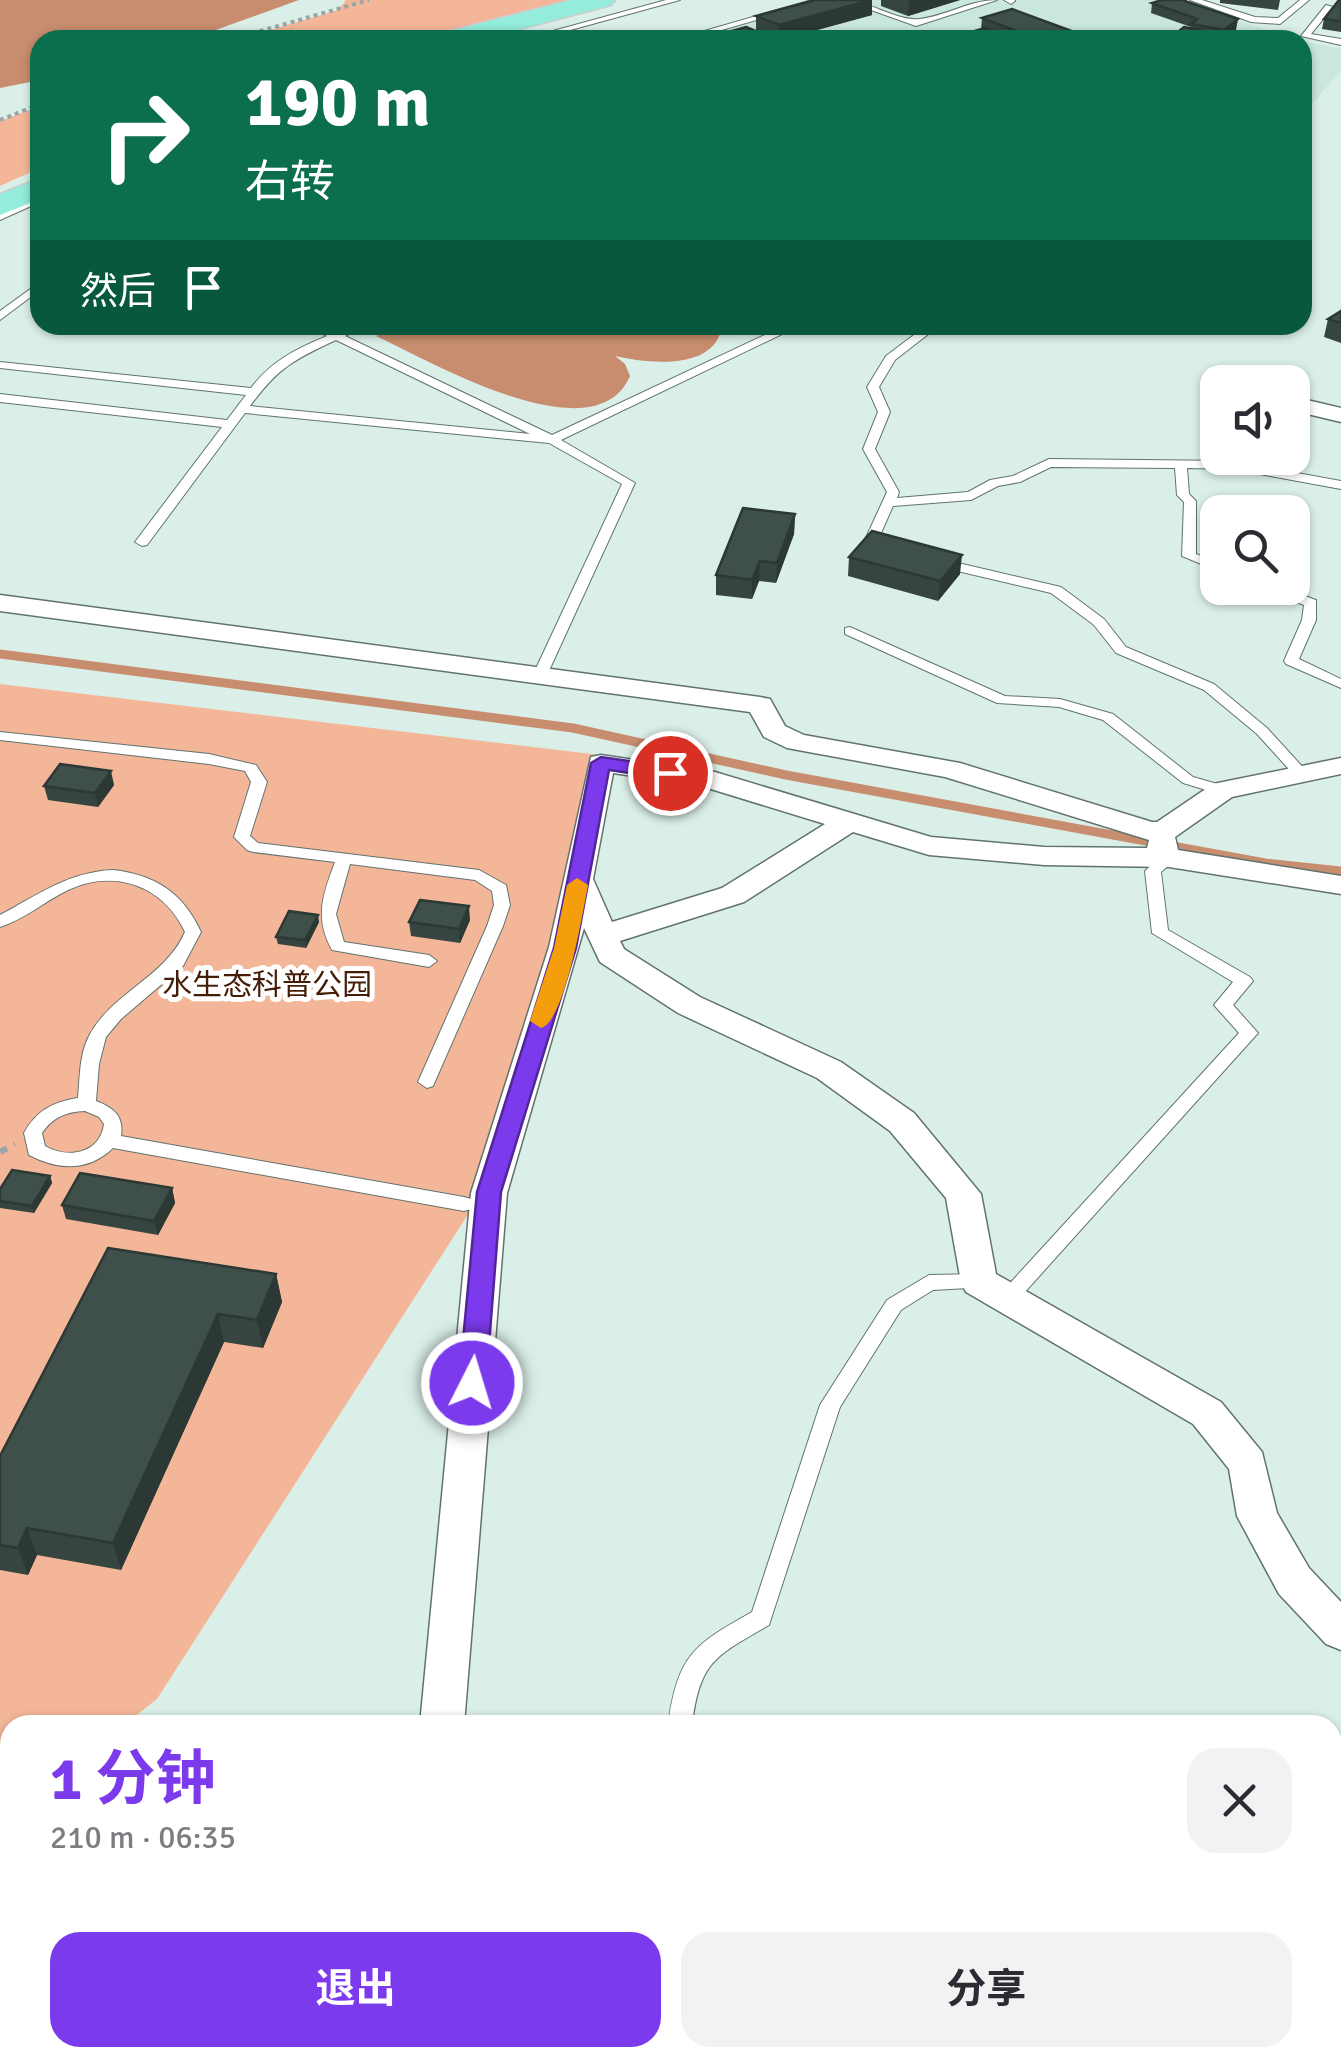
<!DOCTYPE html>
<html lang="zh">
<meta charset="utf-8">
<style>
:root{--surface:#fff;--page:#f2f2f3;--text:#2b2b33;--muted:#7c7c81;--accent:#7c3aed}
body{margin:0;font-family:Signika,"Noto Sans SC",sans-serif;background:var(--page);color:var(--text);height:100vh;display:flex;flex-direction:column;font-size:38px;white-space:nowrap}
*{box-sizing:border-box;margin:0}
p{font-size:32px;color:var(--muted)}
.icon{flex:none;width:55px;height:55px;fill:none;stroke:currentColor;stroke-width:2;stroke-linecap:round;stroke-linejoin:round}
.map{position:relative;flex:1;overflow:hidden}
.side{position:absolute;left:0px;top:1715px;width:1342px;height:352px;display:flex;flex-direction:column;background:var(--surface);border-radius:30px 30px 0 0;box-shadow:0 2px 8px #0004}
.side>*{flex:none}
.guide{position:absolute;left:30px;top:30px;width:1282px;height:305px;border-radius:30px;box-shadow:0 2px 8px #0004;background:#0b6e4f;color:#fff;overflow:hidden}
.tools{position:absolute;left:1200px;top:365px;display:grid;gap:20px}
.tools a{display:grid;place-items:center;width:110px;height:110px;border-radius:20px;background:var(--surface);box-shadow:0 2px 8px #0004;font-size:50px}
.pin{position:absolute;display:grid;place-items:center;width:85px;height:85px;color:#fff;margin:-42px;border:5px solid #fff;border-radius:50%;box-shadow:0 2px 10px #0007}
.me{position:absolute;width:110px;margin:-55px;rotate:5deg;stroke-linejoin:round;filter:drop-shadow(0 0 8px #0008)}
.turn{display:flex;align-items:center;gap:35px;height:210px;padding:0 50px;font-size:45px}
.turn .icon{width:130px;height:130px;stroke-width:2.5}
.turn b{display:block;font-size:70px;line-height:85px}
.then{display:flex;align-items:center;height:95px;padding:0 50px;background:#0003;gap:20px;font-size:38px}
.round{display:grid;place-items:center;flex:none;width:105px;height:105px;border-radius:30px;background:var(--page)}
.summary{display:flex;align-items:center;justify-content:space-between;height:170px;padding:0 50px}
h1{font-size:60px;font-weight:700;line-height:75px;color:var(--accent)}
.action{display:flex;gap:20px;margin-top:auto;padding:20px 50px}
.action a{flex:1;height:115px;border-radius:30px;background:var(--accent);color:#fff;font-size:40px;font-weight:700;line-height:115px;text-align:center}
.action a+a{background:var(--page);color:var(--text)}
.map>svg:first-child{display:block}
.built{fill:#c9e7df}
.green{fill:#f4b698}
.water{fill:#c88d6e}
.lines{fill:none;stroke-linecap:round;stroke-linejoin:round}
.stream{stroke:#c88d6e;stroke-width:9}
.service-casing{stroke:#61736e;stroke-width:2}
.minor-casing{stroke:#61736e;stroke-width:3}
.primary-casing{stroke:#cccdcd;stroke-width:3}
.path-far1{stroke:#98a7a3;stroke-width:4;stroke-dasharray:4 4;stroke-linecap:butt}
.path{stroke:#98a7a3;stroke-width:6;stroke-dasharray:8 8;stroke-linecap:butt}
.service{fill:#fff;fill-rule:evenodd}
.minor{fill:#fff;fill-rule:evenodd}
.primary{fill:#94ecda;fill-rule:evenodd}
.wall{fill:#364540}
.shaded-wall{fill:#2c3834}
.building{fill:#3f504b;stroke:#2c3834;stroke-width:2.5}
.route{fill:#7c3aed;stroke:#51269a;stroke-width:2.5}
.slow{fill:#f59e0b}
.labels{text-anchor:middle;stroke-width:10;stroke-linejoin:round;paint-order:stroke}
.park-label{font-size:30px;fill:#451e07;stroke:#fff}
</style>
<div class="map">
<svg width="1341" height="2067" viewBox="0 0 1341 2067">
<rect width="100%" height="100%" fill="#dbefe9"/>
<g class="built">
<polygon points="820,0 1179,0 1295,40 677,40"/>
<polygon points="1302,41 1341,49 1341,70 1308,109 1303,108"/>
</g>
<g class="green">
<polygon points="346,0 602,0 448,40 236,40 338,10"/>
<polygon points="40,106 40,168 0,186 0,121"/>
<polygon points="0,684 600,755 558,948 483,1191 157,1699 124,1725 10,1725 10,1817 0,1825"/>
</g>
<g class="water">
<polygon points="0,0 299,0 188,40 40,40 40,80 0,88"/>
<path d="M403,325H718L721,331C710,371 646,363 615,356L625,364L630,376C595,458 428,360 376,336Z"/>
</g>
<g class="lines">
<polyline class="stream" points="0,654 573,728 786,775 1265,863 1341,871"/>
<defs>
<g id="service">
<polygon points="666,0 680,0 534,40 520,40"/>
<polygon points="812,0 825,0 701,36 694,34"/>
<path d="M843,0C868,0 898,22 920,19C946,16 970,0 997,0L916,26Z"/>
<polygon points="1004,0 1015,0 1015,1 1011,4"/>
<polygon points="1190,0 1202,0 1255,17 1278,18 1300,0 1309,0 1280,24 1251,22"/>
<polygon points="1326,5 1333,7 1311,34 1341,39 1341,45 1301,36"/>
<polygon points="40,195 40,202 0,220 0,213"/>
<polygon points="40,282 40,290 0,320 0,311"/>
<path d="M307,325H322L336,332L351,325H366L345,336L552,435L786,325H801L561,440L635,483L547,675L540,679L533,675L622,484L549,443L245,413L147,545L142,546L135,542L222,427L0,402V394L227,420L246,395L0,368V362L251,388C271,361 296,349 327,336ZM336,340L530,434L250,406C278,368 293,360 336,340Z"/>
<polygon points="927,325 940,325 895,360 879,387 890,412 875,449 899,492 897,498 968,492 990,480 1013,476 1049,459 1232,461 1341,481 1341,489 1232,469 1187,468 1189,494 1196,501 1196,554 1218,562 1218,571 1182,556 1184,502 1177,495 1175,468 1051,467 1020,482 998,486 971,500 893,506 877,542 884,546 877,550 865,547 863,544 887,492 863,449 878,412 867,387 886,356"/>
<polygon points="941,559 1061,587 1104,619 1126,647 1214,684 1267,728 1309,774 1306,777 1296,777 1257,734 1204,690 1116,653 1094,625 1051,593 936,566 936,560"/>
<polygon points="1266,588 1283,588 1316,600 1316,620 1299,659 1341,679 1341,688 1286,664 1284,661 1302,620 1304,605 1267,591"/>
<polygon points="850,627 1005,696 1060,699 1113,714 1193,777 1228,787 1231,790 1223,795 1183,783 1103,720 1059,707 997,703 845,634 845,628"/>
<path d="M0,732L209,754L256,765L267,782L250,836L258,843L479,870L506,885L510,905L503,926L433,1086L427,1088L418,1082L487,926L494,905L492,891L475,880L350,864L336,914L344,942L429,955L437,961L429,967L332,950C314,918 323,894 335,862L253,852L247,850L234,837L251,782L245,771L209,764L0,740Z"/>
<polygon points="1169,853 1177,858 1161,872 1168,930 1250,977 1253,981 1233,1005 1258,1033 1015,1303 1008,1306 1001,1303 998,1298 1001,1293 1239,1033 1214,1005 1233,982 1152,933 1145,871 1163,854"/>
<path d="M113,870C156,875 183,893 201,932L183,966L121,1019L106,1037L99,1064L96,1101C114,1108 124,1116 121,1136L464,1197L471,1199L473,1204L471,1209L464,1211L113,1148C88,1172 58,1170 29,1155L24,1133C37,1110 53,1102 78,1098C80,1078 79,1055 89,1036C112,992 165,978 185,932C164,886 115,868 68,890C45,901 25,919 0,927V915C38,895 68,872 113,870ZM85,1111L99,1117L104,1124C100,1154 68,1159 45,1146L42,1133C53,1117 66,1112 85,1111Z"/>
<path d="M979,1274L986,1277L989,1282L986,1287L933,1290L901,1310L840,1407L769,1625C716,1656 700,1660 692,1725H668C678,1655 693,1645 752,1612L820,1405L887,1300L929,1275Z"/>
<polygon points="1332,1936 1341,1938 1341,1964 1332,1962"/>
</g>
<g id="minor">
<polygon points="1307,400 1341,408 1341,422 1299,412 1296,407"/>
<path d="M0,595L760,697L770,699L785,726L804,735L960,763L1152,822H1157L1213,784L1341,758V774L1232,797L1175,837L1178,850L1341,876V894L1169,867L1044,865L929,855L853,832L744,902L620,941L624,949L700,997L841,1062L914,1113L981,1194L996,1274L1221,1402L1262,1452L1277,1513L1309,1568L1341,1602V1650L1326,1644L1279,1594L1237,1516L1229,1469L1193,1424L966,1292L961,1282L946,1198L890,1131L817,1078L678,1013L600,962L584,928L507,1193L464,1725H420L471,1193L549,947L591,757L601,755L715,772L931,837L1044,847L1147,848L1149,840L945,777L787,748L764,737L750,712L0,611ZM613,773L701,786L825,824L722,888L612,922L593,879Z"/>
<polygon points="389,2058 439,2058 438,2067 388,2067"/>
</g>
<g id="primary">
<polygon points="572,0 615,0 611,5 479,40 435,40 439,34"/>
<polygon points="40,178 40,199 0,215 0,194"/>
</g>
</defs>
<use href="#service" class="service-casing"/>
<use href="#minor" class="minor-casing"/>
<use href="#primary" class="primary-casing"/>
<g class="path-far1">
<polyline points="229,40 369,0"/>
<polyline points="0,120 40,104"/>
</g>
<polyline class="path" points="0,1152 15,1144"/>
<use href="#service" class="service"/>
<use href="#minor" class="minor"/>
<use href="#primary" class="primary"/>
</g>
<g class="wall">
<polygon points="881,0 960,0 908,16 881,6"/>
<polygon points="1220,0 1280,0 1278,10 1220,3"/>
<polygon points="1341,0 1341,32 1322,29 1324,19"/>
<polygon points="1152,3 1236,30 1222,40 1168,40 1191,27 1151,13"/>
<polygon points="872,15 781,40 777,40 756,31 756,16"/>
<polygon points="982,18 1096,40 943,40 981,29"/>
<polygon points="1341,311 1341,343 1324,337 1328,319"/>
<polygon points="795,514 794,534 776,583 759,581 752,599 716,595 716,575"/>
<polygon points="849,557 960,574 938,601 848,576"/>
<polygon points="114,785 98,807 48,800 44,786"/>
<polygon points="470,920 460,943 411,936 409,922"/>
<polygon points="319,922 306,948 278,944 276,937"/>
<polygon points="50,1176 52,1183 34,1213 0,1208 0,1189"/>
<polygon points="172,1188 175,1203 158,1235 66,1219 62,1205"/>
<polygon points="276,1274 282,1302 263,1348 224,1342 121,1570 37,1555 28,1575 0,1570 0,1456"/>
</g>
<g class="shaded-wall">
<polygon points="872,0 872,15 779,40 779,25"/>
<polygon points="911,0 960,0 908,16 909,1"/>
<polygon points="1238,19 1236,30 1222,40 1224,30"/>
<polygon points="795,514 794,534 776,583 777,563"/>
<polygon points="962,555 960,574 938,601 940,581"/>
<polygon points="760,561 759,581 752,599 752,580"/>
<polygon points="111,771 114,785 98,807 95,793"/>
<polygon points="469,906 470,920 460,943 459,929"/>
<polygon points="318,915 319,922 306,948 305,940"/>
<polygon points="50,1176 52,1183 34,1213 32,1206"/>
<polygon points="172,1188 175,1203 158,1235 154,1221"/>
<polygon points="276,1274 282,1302 263,1348 257,1320"/>
<polygon points="218,1314 224,1342 121,1570 113,1543"/>
<polygon points="27,1528 37,1555 28,1575 18,1548"/>
</g>
<g class="building">
<polygon points="815,0 871,0 779,25 756,16"/>
<polygon points="1162,0 1182,0 1238,19 1224,30 1191,24 1197,19 1152,3"/>
<polygon points="1339,0 1341,0 1341,21 1324,19"/>
<polygon points="1012,9 1096,40 1040,40 982,18"/>
<polygon points="746,27 777,40 710,40 706,38"/>
<polygon points="1184,27 1219,34 1212,40 1168,40"/>
<polygon points="985,28 1013,38 1008,40 943,40"/>
<polygon points="1259,34 1293,40 1253,40"/>
<polygon points="1341,311 1341,323 1328,319"/>
<polygon points="743,508 795,514 777,563 760,561 752,580 716,575"/>
<polygon points="872,531 962,555 940,581 849,557"/>
<polygon points="60,764 111,771 95,793 44,786"/>
<polygon points="420,900 469,906 459,929 409,922"/>
<polygon points="289,911 318,915 305,940 276,937"/>
<polygon points="12,1170 50,1176 32,1206 0,1201 0,1189"/>
<polygon points="80,1173 172,1188 154,1221 62,1205"/>
<polygon points="108,1248 276,1274 257,1320 218,1314 113,1543 27,1528 18,1548 0,1545 0,1456"/>
</g>
<polygon class="route" points="601,757 670,767 680,773 670,779 609,770 576,948 501,1192 486,1383 482,1390 472,1393 463,1390 459,1383 477,1192 554,948 591,763"/>
<path class="slow" d="M577,878L588,885C583,911 565,1022 541,1028L530,1021L554,948L567,885Z"/>
<g class="labels">
<g class="park-label">
<text x="267" y="995">水生态科普公园</text>
</g>
</g>
</svg>
<div class="tools">
<a><svg class="icon" aria-label="sound" viewBox="0 0 24 24"><path d="M4 9h4l5-4v14l-5-4H4zM17 9q2 3 0 6"/></svg></a>
<a><svg class="icon" aria-label="search" viewBox="0 0 24 24"><circle cx="10" cy="10" r="6"/><path d="M15 15l6 6"/></svg></a>
</div>
<div class="pin" style="left:670px;top:773px;background:#d93025"><svg class="icon" aria-label="arrive" viewBox="0 0 24 24"><path d="M6 21V4h12l-3 4 3 4H6"/></svg></div>
<svg class="me" style="left:472px;top:1383px" viewBox="-20 -20 40 40"><circle r="17" fill="#7c3aed" stroke="#fff" stroke-width="3"/><path d="M0-11L8 9 0 5-8 9z" fill="#fff"/></svg>
<div class="guide">
<div class="turn"><svg class="icon" aria-label="right" viewBox="0 0 24 24"><path d="M7 20v-9h11M14 6l5 5-5 5"/></svg><div><b>190 m</b>右转</div></div>
<div class="then">然后<svg class="icon" aria-label="arrive" viewBox="0 0 24 24"><path d="M6 21V4h12l-3 4 3 4H6"/></svg></div>
</div>
<section class="side">
<div class="summary"><div><h1>1 分钟</h1><p>210 m · 06:35</p></div><a class="round"><svg class="icon" aria-label="close" viewBox="0 0 24 24"><path d="M6 6l12 12M18 6L6 18"/></svg></a></div>
<div class="action"><a>退出</a><a>分享</a></div>
</section>
</div>
